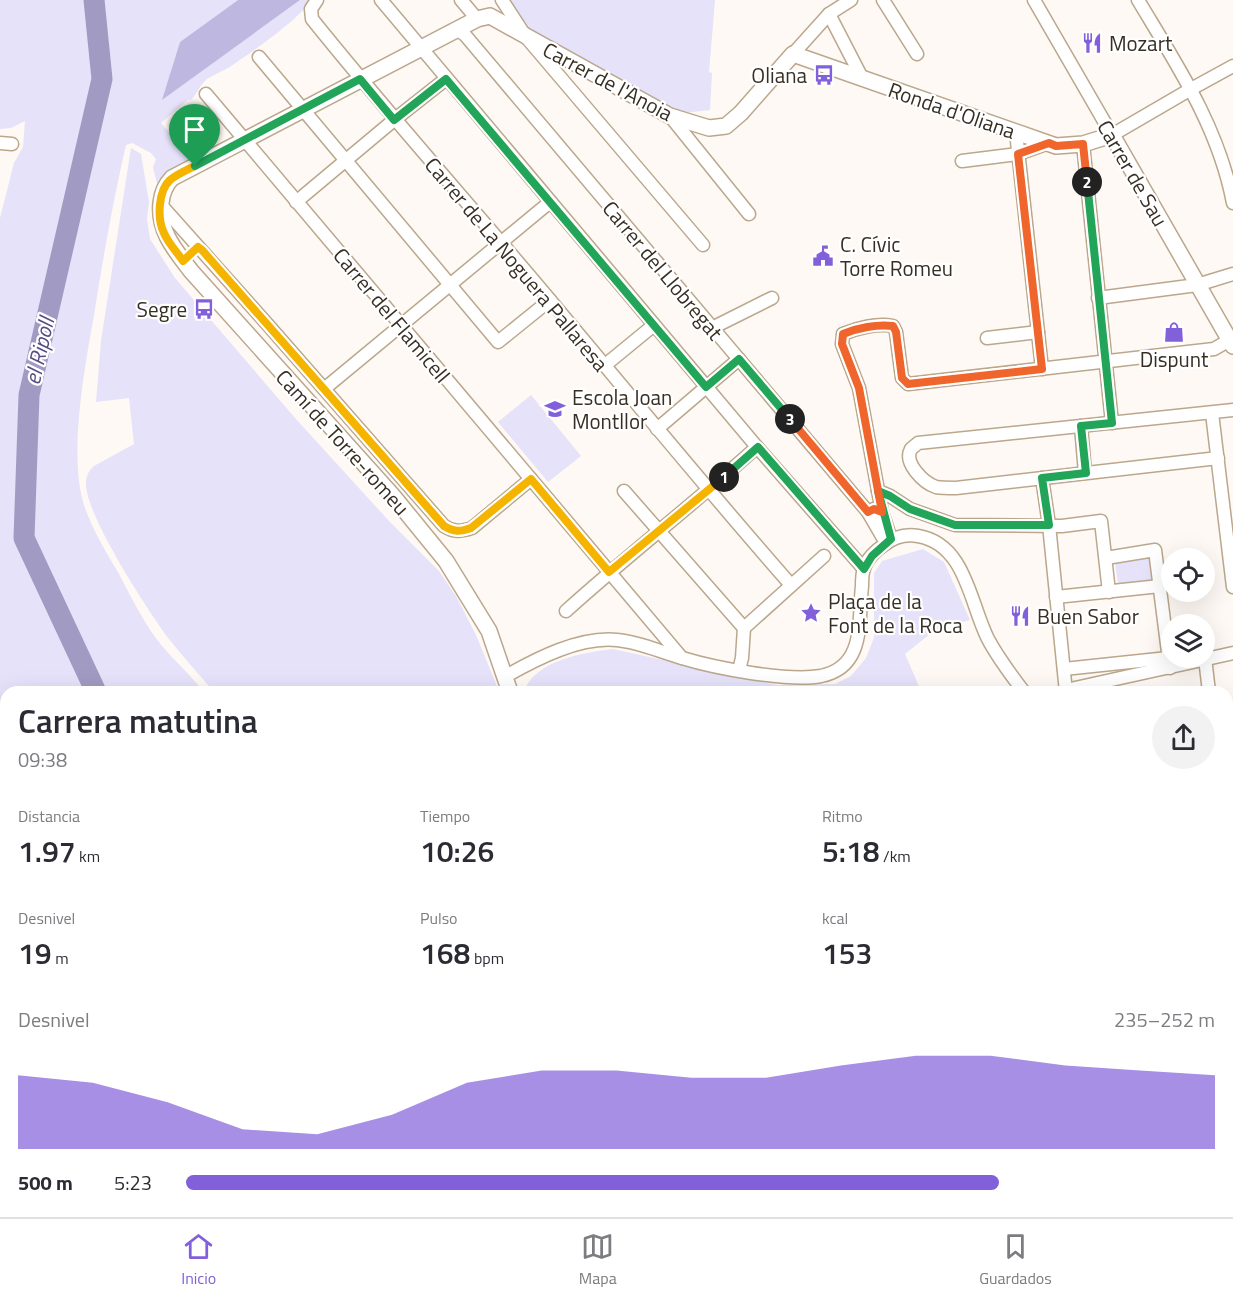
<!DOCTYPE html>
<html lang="es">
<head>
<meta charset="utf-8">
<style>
  :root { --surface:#fff; --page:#f2f2f3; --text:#2b2b33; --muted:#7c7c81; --line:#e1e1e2; --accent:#8160da }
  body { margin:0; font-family:"Titillium Web",sans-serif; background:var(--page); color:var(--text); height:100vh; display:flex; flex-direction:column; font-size:22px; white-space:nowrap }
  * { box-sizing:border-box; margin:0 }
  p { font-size:20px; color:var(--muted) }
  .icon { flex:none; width:33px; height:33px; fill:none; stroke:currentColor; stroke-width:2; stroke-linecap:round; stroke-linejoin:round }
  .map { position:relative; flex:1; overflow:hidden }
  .details { position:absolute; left:0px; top:686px; width:1233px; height:532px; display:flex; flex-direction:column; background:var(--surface); border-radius:18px 18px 0 0; box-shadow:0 6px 24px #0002 }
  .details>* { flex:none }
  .tools { position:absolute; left:1161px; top:548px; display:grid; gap:12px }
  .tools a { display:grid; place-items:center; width:54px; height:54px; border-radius:50%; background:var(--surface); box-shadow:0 6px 24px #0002; font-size:30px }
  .pin { position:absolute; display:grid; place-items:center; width:51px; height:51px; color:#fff; margin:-62px -26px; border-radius:50% 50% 50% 0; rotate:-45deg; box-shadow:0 0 6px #0007 }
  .pin .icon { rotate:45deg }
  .km { position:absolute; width:30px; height:30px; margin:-15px; border-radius:50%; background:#222; color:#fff; font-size:16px; line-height:30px; text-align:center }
  .round { display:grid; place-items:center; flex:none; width:63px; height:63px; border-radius:32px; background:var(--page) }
  .headline { display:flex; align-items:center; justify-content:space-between; height:102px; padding:0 18px }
  h1 { font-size:33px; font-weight:600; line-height:45px }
  .metrics { display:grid; grid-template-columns:repeat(3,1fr); gap:9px; height:102px; padding:6px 18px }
  .metrics div { display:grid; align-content:center }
  .metrics b { font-size:30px; font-weight:600 }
  .metrics small { font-size:16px; font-weight:400 }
  .metrics p { font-size:16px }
  .chart { height:168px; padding:12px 18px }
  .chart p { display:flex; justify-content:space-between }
  .chart svg { width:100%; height:108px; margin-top:6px; fill:var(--accent); opacity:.7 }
  ul { padding:0 18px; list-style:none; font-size:20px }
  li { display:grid; grid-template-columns:96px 72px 1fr; align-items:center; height:45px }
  li i { height:15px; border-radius:8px; background:var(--accent) }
  .dock { display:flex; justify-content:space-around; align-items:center; height:84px; border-top:2px solid var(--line); background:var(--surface); font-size:16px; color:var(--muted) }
  .dock a { display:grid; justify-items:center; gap:3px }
  .dock .active { color:var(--accent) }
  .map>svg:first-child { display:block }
  .green { fill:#e5e2f9 }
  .forest { fill:#beb8e1 }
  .water { fill:#a19bc3 }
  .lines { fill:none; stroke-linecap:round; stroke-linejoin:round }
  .river { stroke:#a19bc3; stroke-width:21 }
  .minor-casing { stroke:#bba78c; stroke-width:15 }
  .tertiary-casing { stroke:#bba78c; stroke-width:18 }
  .minor { stroke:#fff; stroke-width:12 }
  .tertiary { stroke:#fff; stroke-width:15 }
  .split-1-casing { stroke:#fff; stroke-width:12 }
  .split-2-casing { stroke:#fff; stroke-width:12 }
  .split-3-casing { stroke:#fff; stroke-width:12 }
  .split-4-casing { stroke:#fff; stroke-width:12 }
  .split-1 { stroke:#f5b400; stroke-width:8 }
  .split-2 { stroke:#22a559; stroke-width:8 }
  .split-3 { stroke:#f0652b; stroke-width:8 }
  .split-4 { stroke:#22a559; stroke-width:8 }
  .labels { text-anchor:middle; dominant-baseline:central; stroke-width:4.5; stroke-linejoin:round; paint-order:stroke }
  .poi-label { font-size:21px; fill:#372f24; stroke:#fff; text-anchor:start }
  .street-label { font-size:21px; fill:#372f24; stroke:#fff }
  .water-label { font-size:22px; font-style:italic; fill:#574b82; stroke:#fff }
</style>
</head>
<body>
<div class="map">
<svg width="1233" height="1217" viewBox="0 0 1233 1217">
  <rect width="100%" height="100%" fill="#fef9f4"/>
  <g class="green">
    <path d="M0,0h238l-58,42 -17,57 137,-99h11c-12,20 -62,54 -83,68 -7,4 -15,7 -21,11 -8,7 -9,14 -17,22l-1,-2 -28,24 30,35 -22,12 -12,14 -4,-17 3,-8 -5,-6 -19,-10 -6,2c-13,56 -23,113 -32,170 -9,51 -26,140 -10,190 8,24 22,47 35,69 11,21 22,43 36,63 14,19 33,35 48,54l-197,1v47l-6,-1v-520l14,-55 9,-16 2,-26 -14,7 -11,1z"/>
    <path d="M508,0h207l-6,72 3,1 -2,37 -27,3 -23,-8 -134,-77z"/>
    <path d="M131,148l10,6 8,48 -2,17 3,20 25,39 120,140 94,103 50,50 17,25 20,39 23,56h-286c-14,-17 -30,-34 -44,-52 -20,-27 -86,-127 -83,-158 1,-6 3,-11 8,-15l40,-22 -5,-46 -33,4 5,-61z"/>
    <path d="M531,395l50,61 -33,26 -50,-60z"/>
    <path d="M923,549l21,13 26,58 -34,9 -31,25 16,37 -397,1c9,-31 61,-40 89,-43l164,36 58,-1 16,-8 15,-18 8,-20v-65l8,-12z"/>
    <path d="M1149,558l2,2 2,18 -2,2 -33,4 -3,-21z"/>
    <path d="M1227,995h6v186l-6,1z"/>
    <path d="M165,1212h400v5h-395z"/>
    <path d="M692,1212h96l2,5h-96z"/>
  </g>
  <g class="forest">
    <path d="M238,0h62l-138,100 18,-58z"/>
    <path d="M979,1212h118l2,5h-121z"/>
  </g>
  <path class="water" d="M76,652l27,39h-14z"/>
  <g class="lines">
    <path class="river" d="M94,0l8,79 -73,316 -5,143 72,154"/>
    <g class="minor-casing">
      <g id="minor">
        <path d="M317,0l-6,9 1,10c77,96 159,187 238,281 80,95 159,192 241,285"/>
        <path d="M381,0l376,447 107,122"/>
        <path d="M461,0l16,19"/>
        <path d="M502,0l24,37 177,208"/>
        <path d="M883,0l34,54"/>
        <path d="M1034,0l78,135 79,-46 42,-23"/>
        <path d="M1138,0c39,65 81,128 95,203"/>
        <path d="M829,14l33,64"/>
        <path d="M458,30l7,5 403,477 6,-3 8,3 9,27"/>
        <path d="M793,54l36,-40 22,-14"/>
        <path d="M259,57l239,285 52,-42"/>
        <path d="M206,94l476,564"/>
        <path d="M670,116l79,98"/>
        <path d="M1016,132l26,237"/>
        <path d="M0,143l12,1"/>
        <path d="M1083,144l29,279"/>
        <path d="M962,161l56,-7 31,-11"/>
        <path d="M296,202l98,-82 52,-41"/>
        <path d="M161,205l107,120 176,201c10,6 16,6 28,2l59,-49"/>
        <path d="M1098,298l99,-13 36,-11"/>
        <path d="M712,328l60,-30"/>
        <path d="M987,338l51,-6"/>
        <path d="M604,366l50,-41"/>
        <path d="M324,389l226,-187"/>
        <path d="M1212,413l21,174"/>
        <path d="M1081,426l4,47"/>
        <path d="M657,429l82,-70"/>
        <path d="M1218,458l-262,30c-6,0 -14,0 -20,-1 -12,-4 -33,-24 -25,-38 2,-2 5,-4 7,-6l315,-33"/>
        <path d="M1042,478l7,47 17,167"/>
        <path d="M624,491l120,137"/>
        <path d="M878,491l12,5 20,13 45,16 107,1 39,-5 8,71"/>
        <path d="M868,512l18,31"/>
        <path d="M882,512l-23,-124 -17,-44 1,-10c14,-6 34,-11 50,-8l3,6 6,46 6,6 306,-35 19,-11"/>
        <path d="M1106,558l49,-8 15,118"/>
        <path d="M1056,597l104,-11"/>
        <path d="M566,611c62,-56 129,-108 191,-164"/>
        <path d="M744,628l80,-72"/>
        <path d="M1205,658l4,34"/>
        <path d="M1064,669l104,-11"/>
        <path d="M739,670l3,-12 2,-30"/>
        <path d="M506,676c30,-17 74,-40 111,-36 23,2 43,12 65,18 33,10 105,24 139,18 45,-9 37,-55 41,-90 0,-5 0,-12 2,-18 3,-9 12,-18 20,-23 10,-8 22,-11 34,-9 48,8 52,68 70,103 10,19 23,36 36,53"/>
        <path d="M1066,690l167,-37"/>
        <path d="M1227,789l6,-1"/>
        <path d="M0,1165l6,-1"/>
        <path d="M97,1212l2,5"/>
        <path d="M152,1212l5,5"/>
        <path d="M803,1212l2,5"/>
      </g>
    </g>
    <g class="tertiary-casing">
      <g id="tertiary">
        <path d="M510,692l-21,-61 -43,-70 -53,-65 -202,-225c-16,-21 -33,-40 -30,-68 1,-10 4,-18 11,-25l305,-159 13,-3 180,100 39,12 17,-2 15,-13 52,-59 263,92 27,-2 29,-9 121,211"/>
        <path d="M0,972l6,5"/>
        <path d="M217,1212l4,5"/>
        <path d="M575,1212l1,5"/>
      </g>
    </g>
    <use href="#minor" class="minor"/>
    <use href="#tertiary" class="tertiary"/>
  </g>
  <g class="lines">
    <g class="split-1-casing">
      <path id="split-1" d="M195,166c-8,4 -18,8 -25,14 -12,11 -13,39 -6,53 4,10 13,19 19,28l15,-14 4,3 242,276c10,6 16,6 27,2l60,-49 78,93 115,-95"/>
    </g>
    <g class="split-2-casing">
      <path id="split-2" d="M724,477l34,-30 106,122 8,-13 19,-17 -13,-48 12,5 20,13 45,16h94l-7,-47 44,-5 -5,-47 31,-3 -25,-241"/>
    </g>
    <g class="split-3-casing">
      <path id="split-3" d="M790,419l78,93 6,-3 8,3 -23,-124 -17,-44 1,-10c14,-6 34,-10 50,-8l3,6 6,46 6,6 134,-15 -24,-215 31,-11 7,3 27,-2 4,38"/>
    </g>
    <g class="split-4-casing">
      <path id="split-4" d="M195,166l165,-87 34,41 52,-41 260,308 33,-28 51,60"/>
    </g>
    <use href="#split-1" class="split-1"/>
    <use href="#split-2" class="split-2"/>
    <use href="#split-3" class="split-3"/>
    <use href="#split-4" class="split-4"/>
  </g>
  <defs>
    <g id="restaurant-bare" transform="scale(1.62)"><path d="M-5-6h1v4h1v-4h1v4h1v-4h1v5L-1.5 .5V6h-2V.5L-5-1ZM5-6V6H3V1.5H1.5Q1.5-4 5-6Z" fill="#8160da" stroke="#fff" stroke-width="2.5" paint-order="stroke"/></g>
    <g id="bus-bare" transform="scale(1.62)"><path d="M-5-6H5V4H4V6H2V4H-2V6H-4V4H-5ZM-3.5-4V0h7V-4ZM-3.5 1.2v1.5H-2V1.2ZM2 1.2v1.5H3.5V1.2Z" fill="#8160da" stroke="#fff" stroke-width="2.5" paint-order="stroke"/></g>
    <g id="civic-bare" transform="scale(1.62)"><path d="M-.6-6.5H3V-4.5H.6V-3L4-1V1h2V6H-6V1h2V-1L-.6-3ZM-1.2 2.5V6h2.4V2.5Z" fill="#8160da" stroke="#fff" stroke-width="2.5" paint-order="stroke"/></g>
    <g id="shop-bare" transform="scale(1.62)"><path d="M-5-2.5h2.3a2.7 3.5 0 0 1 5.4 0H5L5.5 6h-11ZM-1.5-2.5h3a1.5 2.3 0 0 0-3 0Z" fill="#8160da" stroke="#fff" stroke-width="2.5" paint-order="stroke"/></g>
    <g id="school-bare" transform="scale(1.62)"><path d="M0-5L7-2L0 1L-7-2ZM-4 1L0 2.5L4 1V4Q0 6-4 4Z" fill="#8160da" stroke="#fff" stroke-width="2.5" paint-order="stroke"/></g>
    <g id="sight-bare" transform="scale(1.62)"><path d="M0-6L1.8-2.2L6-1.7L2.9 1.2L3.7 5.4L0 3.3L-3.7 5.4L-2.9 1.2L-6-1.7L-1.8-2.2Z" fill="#8160da" stroke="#fff" stroke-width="2.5" paint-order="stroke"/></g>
  </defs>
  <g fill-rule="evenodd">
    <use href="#restaurant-bare" x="1092" y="43"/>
    <use href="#bus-bare" x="824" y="75"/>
    <use href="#civic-bare" x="823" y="256"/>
    <use href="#bus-bare" x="204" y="309"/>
    <use href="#shop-bare" x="1174" y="332"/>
    <use href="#school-bare" x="555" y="409"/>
    <use href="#sight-bare" x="811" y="613"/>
    <use href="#restaurant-bare" x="1020" y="616"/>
  </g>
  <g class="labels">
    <g class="poi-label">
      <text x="1109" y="43">Mozart</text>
      <text x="807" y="75" text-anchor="end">Oliana</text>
      <text x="840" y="244">C. Cívic<tspan x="840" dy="24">Torre Romeu</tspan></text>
      <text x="187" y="309" text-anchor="end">Segre</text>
      <text x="1174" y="359" text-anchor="middle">Dispunt</text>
      <text x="572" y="397">Escola Joan<tspan x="572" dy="24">Montllor</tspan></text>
      <text x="828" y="601">Plaça de la<tspan x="828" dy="24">Font de la Roca</tspan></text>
      <text x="1037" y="616">Buen Sabor</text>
    </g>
    <g class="street-label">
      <text transform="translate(608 81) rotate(28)">Carrer de l'Anoia</text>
      <text transform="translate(952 110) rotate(19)">Ronda d'Oliana</text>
      <text transform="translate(1133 173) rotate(60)">Carrer de Sau</text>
      <text transform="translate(517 264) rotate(50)">Carrer de La Noguera Pallaresa</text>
      <text transform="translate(663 270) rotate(50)">Carrer del Llobregat</text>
      <text transform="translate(392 315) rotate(50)">Carrer del Flamicell</text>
      <text transform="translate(343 442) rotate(48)">Camí de Torre-romeu</text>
    </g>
    <g class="water-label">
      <text transform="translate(39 351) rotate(-77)">el Ripoll</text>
    </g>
  </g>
</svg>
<div class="tools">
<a><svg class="icon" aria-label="locate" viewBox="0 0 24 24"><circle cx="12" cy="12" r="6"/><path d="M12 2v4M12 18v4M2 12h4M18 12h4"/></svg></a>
<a><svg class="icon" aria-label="layers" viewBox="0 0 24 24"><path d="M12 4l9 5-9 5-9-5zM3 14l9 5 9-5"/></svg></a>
</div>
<div class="pin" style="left:195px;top:166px;background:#1e9e55"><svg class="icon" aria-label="arrive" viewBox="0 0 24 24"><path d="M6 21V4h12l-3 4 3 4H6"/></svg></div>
<b class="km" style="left:724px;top:477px">1</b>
<b class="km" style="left:1087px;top:182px">2</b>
<b class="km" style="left:790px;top:419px">3</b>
<section class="details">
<div class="headline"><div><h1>Carrera matutina</h1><p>09:38</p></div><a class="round"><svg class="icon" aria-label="share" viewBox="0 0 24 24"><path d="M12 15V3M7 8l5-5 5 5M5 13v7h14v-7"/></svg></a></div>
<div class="metrics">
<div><p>Distancia</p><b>1.97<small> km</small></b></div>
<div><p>Tiempo</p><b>10:26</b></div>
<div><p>Ritmo</p><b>5:18<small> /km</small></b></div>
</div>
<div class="metrics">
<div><p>Desnivel</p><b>19<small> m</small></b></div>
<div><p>Pulso</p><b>168<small> bpm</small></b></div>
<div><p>kcal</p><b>153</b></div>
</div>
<div class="chart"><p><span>Desnivel</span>235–252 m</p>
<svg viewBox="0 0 160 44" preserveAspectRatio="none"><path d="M0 44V14L10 17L20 25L30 36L40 38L50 30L60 17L70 12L80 12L90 15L100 15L110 10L120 6L130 6L140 10L150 12L160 14V44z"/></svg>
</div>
<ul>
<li><b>500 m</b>5:23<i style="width:79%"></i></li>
</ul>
</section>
</div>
<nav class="dock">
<a class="active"><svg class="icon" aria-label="home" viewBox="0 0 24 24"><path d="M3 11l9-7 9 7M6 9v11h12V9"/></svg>Inicio</a>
<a><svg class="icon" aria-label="map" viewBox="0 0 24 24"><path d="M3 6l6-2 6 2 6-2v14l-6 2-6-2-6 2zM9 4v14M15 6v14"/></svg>Mapa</a>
<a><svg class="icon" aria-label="saved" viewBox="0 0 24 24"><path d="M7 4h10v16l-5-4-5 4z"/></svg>Guardados</a>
</nav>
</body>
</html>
